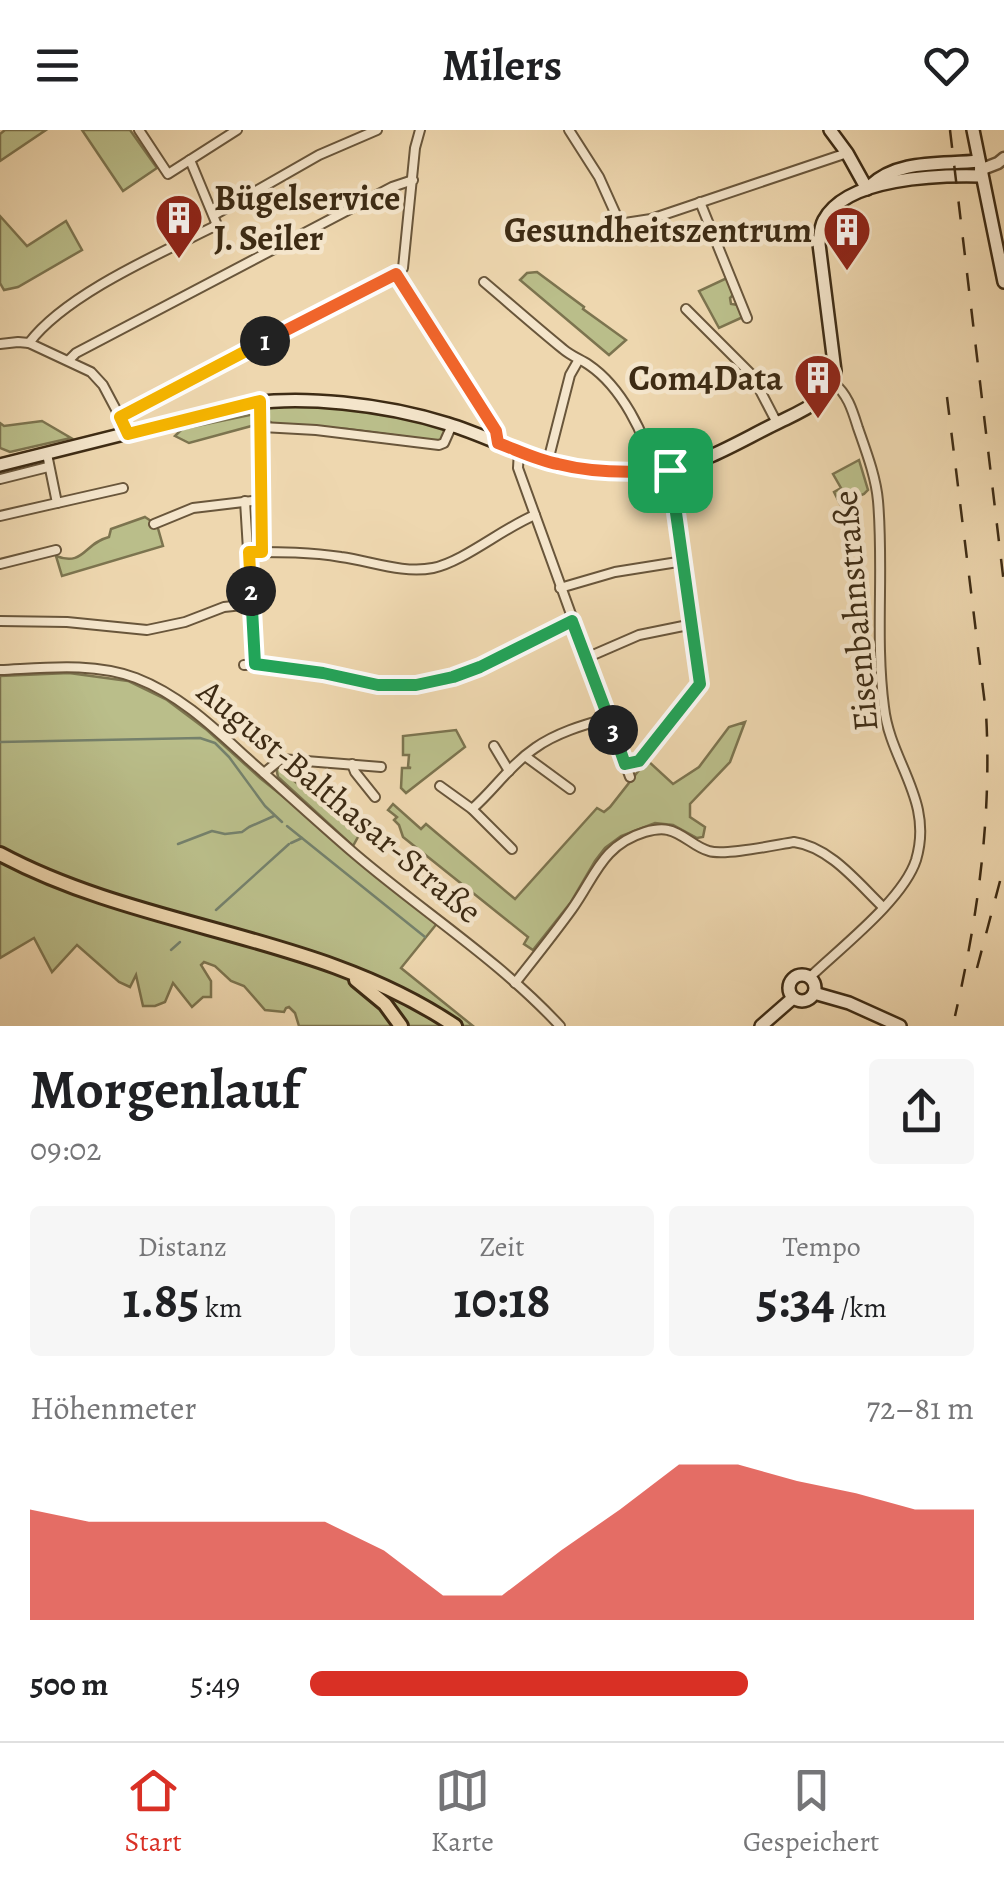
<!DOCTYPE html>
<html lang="de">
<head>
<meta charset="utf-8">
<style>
  :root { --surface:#fff; --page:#f6f6f6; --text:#202124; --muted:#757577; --line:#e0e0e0; --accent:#d93025 }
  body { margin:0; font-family:Alegreya,serif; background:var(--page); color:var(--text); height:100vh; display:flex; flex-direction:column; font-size:38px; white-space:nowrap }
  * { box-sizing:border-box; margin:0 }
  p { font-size:32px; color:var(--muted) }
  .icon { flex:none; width:55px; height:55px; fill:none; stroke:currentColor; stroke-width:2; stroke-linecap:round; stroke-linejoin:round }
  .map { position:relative; height:896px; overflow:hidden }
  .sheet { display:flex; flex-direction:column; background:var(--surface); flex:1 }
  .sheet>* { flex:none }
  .pin { position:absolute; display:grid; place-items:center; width:85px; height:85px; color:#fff; margin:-42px; border-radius:20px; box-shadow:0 5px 15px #0006 }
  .km { position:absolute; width:50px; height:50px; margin:-25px; border-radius:50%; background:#222; color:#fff; font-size:28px; line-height:50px; text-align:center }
  .round { display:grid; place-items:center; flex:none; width:105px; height:105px; border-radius:10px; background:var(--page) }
  .headline { display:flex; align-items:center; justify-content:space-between; height:170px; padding:0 30px }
  h1 { font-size:55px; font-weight:700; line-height:75px }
  .stats { display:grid; grid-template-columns:repeat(3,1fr); gap:15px; height:170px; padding:10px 30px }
  .stats div { display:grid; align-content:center; border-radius:10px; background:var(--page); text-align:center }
  .stats b { font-size:50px; font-weight:700 }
  .stats small { font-size:28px; font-weight:400 }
  .stats p { font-size:28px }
  .chart { height:280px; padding:20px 30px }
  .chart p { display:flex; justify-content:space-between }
  .chart svg { width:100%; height:180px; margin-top:10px; fill:var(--accent); opacity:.7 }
  ul { padding:0 30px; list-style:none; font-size:32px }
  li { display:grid; grid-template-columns:160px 120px 1fr; align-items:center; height:75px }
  li i { height:25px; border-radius:12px; background:var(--accent) }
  header { display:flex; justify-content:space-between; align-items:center; height:130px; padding:0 30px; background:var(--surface); font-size:45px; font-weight:700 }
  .menu { display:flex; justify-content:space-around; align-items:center; height:140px; border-top:2px solid var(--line); background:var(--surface); font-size:28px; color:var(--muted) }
  .menu a { display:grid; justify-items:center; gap:5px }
  .menu .selected { color:var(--accent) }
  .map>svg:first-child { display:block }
  .green { fill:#babe8a; stroke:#7c744f; stroke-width:2.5 }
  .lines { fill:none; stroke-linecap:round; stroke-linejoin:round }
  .stream { stroke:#75816c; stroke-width:2.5 }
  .minor-casing { stroke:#69563b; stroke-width:12 }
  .tertiary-casing { stroke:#69563b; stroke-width:15 }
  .secondary-casing { stroke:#3d2b14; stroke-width:16 }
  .trunk-casing { stroke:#3d2b14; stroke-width:18 }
  .minor { stroke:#f4e5cb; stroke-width:8 }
  .tertiary { stroke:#f4e5cb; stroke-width:10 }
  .secondary { stroke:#f4e5cb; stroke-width:11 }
  .trunk { stroke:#eed7af; stroke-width:12 }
  .rail { stroke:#3d2b14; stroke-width:2.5; stroke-dasharray:18 18; stroke-linecap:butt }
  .split-1-casing { stroke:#fff; stroke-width:20 }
  .split-2-casing { stroke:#fff; stroke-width:20 }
  .split-3-casing { stroke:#fff; stroke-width:20 }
  .split-4-casing { stroke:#fff; stroke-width:20 }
  .split-1 { stroke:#f0652b; stroke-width:12 }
  .split-2 { stroke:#f5b400; stroke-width:12 }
  .split-3 { stroke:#22a559; stroke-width:12 }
  .split-4 { stroke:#22a559; stroke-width:12 }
  .labels { text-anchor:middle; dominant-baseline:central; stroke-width:9; stroke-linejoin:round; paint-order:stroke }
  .poi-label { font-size:35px; font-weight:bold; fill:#3d2b14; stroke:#f4e5cb; text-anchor:end }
  .street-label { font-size:35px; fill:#3d2b14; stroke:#f4e5cb }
</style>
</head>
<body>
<header><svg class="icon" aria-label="menu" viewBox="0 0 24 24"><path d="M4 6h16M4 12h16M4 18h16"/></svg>Milers<svg class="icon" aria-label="heart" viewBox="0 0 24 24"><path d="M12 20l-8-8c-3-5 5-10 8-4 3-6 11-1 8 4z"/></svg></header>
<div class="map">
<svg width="1004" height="896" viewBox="0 0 1004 896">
  <rect width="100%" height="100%" fill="#eed7af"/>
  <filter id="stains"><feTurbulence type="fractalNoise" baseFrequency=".002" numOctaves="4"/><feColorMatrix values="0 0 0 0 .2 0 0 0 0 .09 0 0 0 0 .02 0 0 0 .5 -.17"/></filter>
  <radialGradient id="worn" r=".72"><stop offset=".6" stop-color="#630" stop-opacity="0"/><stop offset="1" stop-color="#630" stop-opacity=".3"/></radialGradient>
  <g class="green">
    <path d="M5,0h41l-46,31v-27z"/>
    <path d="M82,0h48l27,38 -34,23z"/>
    <path d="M0,86l27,30 39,-25 16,29 -64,37 -14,3 -4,-7z"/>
    <path d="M537,142l47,35 -1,2 43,31 -17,15 -89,-75 7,-7z"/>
    <path d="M727,148l6,17 -3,3 1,6 7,1 5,12 -24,11 -20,-37z"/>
    <path d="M268,275c60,1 121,3 177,24l2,4 -6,7 -3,1 -91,-12 -74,-5 -4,-3z"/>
    <path d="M260,283l1,8 -6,4 -66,18 -14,-7 7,-7z"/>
    <path d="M42,291l29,17 -61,14 -10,-4v-25l4,3z"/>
    <path d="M859,330l9,30 -4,4 -24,10 -6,-12 7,-4 -8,-14z"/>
    <path d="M145,387l12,8 6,21 -101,30 -6,-20c28,11 28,-13 53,-19l2,-8z"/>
    <path d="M69,543l59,8 39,19 40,30 53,48 179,143 -38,47 72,58h-174l-4,-13 -6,-6 -3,1 -2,4 -19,-2 -21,-24 -13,-5 -16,-15 -11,-4 -3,3 10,16v16h-8l-11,10 -19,-24 -8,19 -10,4h-12l-7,-31 -6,12 -11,-5 -42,-37 -25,27 -18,-34 -34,20v-282z"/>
    <path d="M745,592l-15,40 -40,42v13l15,10 -2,10 -6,1 -24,-13 -18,-2 -34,13 -16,12 -10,13 -24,41 -38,48 -9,-6 4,-7 -125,-100 -4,-12 -5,-5 3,-3 -9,-7 5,-6 28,25 5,-5 89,75 82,-91 7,4 6,-5 37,-47 26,24 26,-17 30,-40z"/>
    <path d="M456,600l9,17 -59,46 -5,-5 1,-20h9l-3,-1 1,-12h-6v-19z"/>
    <path d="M285,633l2,4 11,2 -5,11 66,55 -6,11 -75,-69 -2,-10z"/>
  </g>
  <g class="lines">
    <g class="stream">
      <path d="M0,612l200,-4 15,5 14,14 36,49 17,16"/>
      <path d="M287,696l138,111"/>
      <path d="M291,713l11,-5"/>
      <path d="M178,714l34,-13 13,3 17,-2 7,-5 25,-11"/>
      <path d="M216,780l73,-66"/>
      <path d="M171,820l9,-8"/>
    </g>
    <g class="minor-casing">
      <g id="minor">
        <path d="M139,0l29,44 69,-44"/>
        <path d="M569,0l30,47 18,40 8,6 26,-4 196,-66"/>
        <path d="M700,72l47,116"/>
        <path d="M214,85l105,-60 58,-25"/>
        <path d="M396,144l100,157 2,12"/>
        <path d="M484,152c26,22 52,45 79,67 8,7 17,10 26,16 31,21 58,70 63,106"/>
        <path d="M686,179l66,66 25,48"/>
        <path d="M29,213c37,-49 132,-90 188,-118l-27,-65"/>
        <path d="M0,214l18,-2 11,1 62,29 12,13 26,49"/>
        <path d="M69,230l7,-7 316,-166 21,-7"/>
        <path d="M261,271l1,151"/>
        <path d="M120,287l276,-143 7,-6 12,-120 5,-18"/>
        <path d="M262,297l54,3 123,15 5,-2 8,-18"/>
        <path d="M519,320l-1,18 112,309"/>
        <path d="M47,324l10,49 66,-15"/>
        <path d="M548,331l22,-86 8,-14"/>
        <path d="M0,349l48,-12"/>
        <path d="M245,371l10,163"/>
        <path d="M0,386l57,-13"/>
        <path d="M154,394l39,-16 68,-8"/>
        <path d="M249,422c31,0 62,0 92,5 30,4 62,17 92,11 30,-6 70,-40 102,-53"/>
        <path d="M0,434l56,-14"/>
        <path d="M560,458l55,-16 69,-11"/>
        <path d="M0,491l67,1 80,8 38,-8 39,-15 28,-3"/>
        <path d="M586,528l53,-23 54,-11"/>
        <path d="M244,535c36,-3 74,7 108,14 15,3 31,8 46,8 62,0 121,-39 174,-66"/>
        <path d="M0,540c45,-2 93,-8 136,8 44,17 77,49 111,80 36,32 72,65 108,96 68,58 145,107 205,172"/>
        <path d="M494,616l15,25"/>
        <path d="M525,626l45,33"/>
        <path d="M352,634l3,8 20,25"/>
        <path d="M625,634l14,-3 61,-77 -31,-214"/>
        <path d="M264,643l17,-14 100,8"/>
        <path d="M440,656l32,23 40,40"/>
        <path d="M472,679c22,-19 38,-44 63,-61 21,-15 48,-23 73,-30"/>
        <path d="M809,848c31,-30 94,-78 107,-118 18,-60 -26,-98 -32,-153 -9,-68 0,-138 -6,-206 -2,-24 -12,-50 -20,-73 -6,-19 -10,-33 -25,-46"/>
        <path d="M515,853c19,-24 39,-49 57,-74 23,-32 30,-64 73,-77 7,-2 15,-4 23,-2 15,3 26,17 41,21 16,5 66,-6 85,-9 36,5 64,41 89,65"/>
      </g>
    </g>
    <g class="tertiary-casing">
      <path id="tertiary" d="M980,40l18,-7 6,-5"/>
    </g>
    <g class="secondary-casing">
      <g id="secondary">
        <path d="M830,0l17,23 20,36"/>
        <path d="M973,0l31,152"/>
        <path d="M870,56c28,-27 71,-21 108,-25"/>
        <path d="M0,335l236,-59c62,-13 152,-1 212,18 36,11 71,30 108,40 25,7 50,6 76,7 13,0 25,1 38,-2 37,-7 72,-29 105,-45 26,-13 55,-22 60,-53l-16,-127c1,-8 1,-17 5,-24 23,-43 114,-45 157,-44"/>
        <circle cx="802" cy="858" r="13"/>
        <path d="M814,863l35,10 51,23"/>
        <path d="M761,896l32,-28"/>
      </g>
    </g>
    <g class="trunk-casing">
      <g id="trunk">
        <path d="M0,724c144,77 318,79 455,172"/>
        <path d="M356,850l29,24 16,22"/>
      </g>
    </g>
    <use href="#minor" class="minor"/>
    <use href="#tertiary" class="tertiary"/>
    <use href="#secondary" class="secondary"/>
    <use href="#trunk" class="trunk"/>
    <g class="rail">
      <path d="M950,0l54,454"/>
      <path d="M947,267l39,316c6,102 -8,203 -31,303"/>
      <path d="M977,838l27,-102"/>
    </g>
  </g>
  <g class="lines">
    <g class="split-1-casing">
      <path id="split-1" d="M265,211l131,-67 100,157 2,12c19,7 39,17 60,21 35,9 75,9 112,6"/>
    </g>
    <g class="split-2-casing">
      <path id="split-2" d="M251,461l-2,-39h13l-2,-151 -132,33 -8,-17 145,-76"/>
    </g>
    <g class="split-3-casing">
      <path id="split-3" d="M251,461l4,73 68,9 55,12h38l37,-8 27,-10 92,-46 41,109"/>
    </g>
    <g class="split-4-casing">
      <path id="split-4" d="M613,600l12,34 14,-3 61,-77 -30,-214"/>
    </g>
    <use href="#split-1" class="split-1"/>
    <use href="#split-2" class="split-2"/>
    <use href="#split-3" class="split-3"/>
    <use href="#split-4" class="split-4"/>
  </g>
  <defs>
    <g id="building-pin" transform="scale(2.5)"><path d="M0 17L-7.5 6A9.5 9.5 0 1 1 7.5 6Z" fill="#8f2418" stroke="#f4e5cb"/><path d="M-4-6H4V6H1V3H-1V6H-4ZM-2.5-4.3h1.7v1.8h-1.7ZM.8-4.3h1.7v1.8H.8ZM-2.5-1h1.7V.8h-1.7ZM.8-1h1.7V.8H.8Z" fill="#fff"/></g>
  </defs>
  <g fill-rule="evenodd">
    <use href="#building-pin" x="179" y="88"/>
    <use href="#building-pin" x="847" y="100"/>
    <use href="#building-pin" x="818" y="248"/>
  </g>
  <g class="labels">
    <g class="poi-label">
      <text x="214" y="68" text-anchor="start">Bügelservice<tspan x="214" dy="40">J. Seiler</tspan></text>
      <text x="812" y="100">Gesundheitszentrum</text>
      <text x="783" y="248">Com4Data</text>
    </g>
    <g class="street-label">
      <text transform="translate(855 481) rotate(-95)">Eisenbahnstraße</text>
      <text transform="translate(340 671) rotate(40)">August-Balthasar-Straße</text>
    </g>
  </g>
  <rect width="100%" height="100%" filter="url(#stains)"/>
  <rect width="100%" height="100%" fill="url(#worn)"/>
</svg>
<div class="pin" style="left:670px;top:340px;background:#1e9e55"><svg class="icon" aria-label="arrive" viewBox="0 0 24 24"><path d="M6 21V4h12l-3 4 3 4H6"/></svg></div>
<b class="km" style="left:265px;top:211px">1</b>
<b class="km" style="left:251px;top:461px">2</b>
<b class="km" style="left:613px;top:600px">3</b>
</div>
<section class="sheet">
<div class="headline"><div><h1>Morgenlauf</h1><p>09:02</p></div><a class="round"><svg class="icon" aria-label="share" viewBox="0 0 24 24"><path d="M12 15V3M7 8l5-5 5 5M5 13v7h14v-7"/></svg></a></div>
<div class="stats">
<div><p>Distanz</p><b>1.85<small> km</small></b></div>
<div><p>Zeit</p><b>10:18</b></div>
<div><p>Tempo</p><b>5:34<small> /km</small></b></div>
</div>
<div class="chart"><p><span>Höhenmeter</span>72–81 m</p>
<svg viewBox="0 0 160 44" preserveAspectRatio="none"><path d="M0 44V17L10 20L20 20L30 20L40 20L50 20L60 27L70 38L80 38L90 27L100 17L110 6L120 6L130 10L140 13L150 17L160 17V44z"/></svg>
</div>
<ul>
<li><b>500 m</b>5:49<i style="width:66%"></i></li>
</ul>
</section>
<nav class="menu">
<a class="selected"><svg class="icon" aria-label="home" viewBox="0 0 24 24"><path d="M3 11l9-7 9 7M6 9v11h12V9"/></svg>Start</a>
<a><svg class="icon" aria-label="map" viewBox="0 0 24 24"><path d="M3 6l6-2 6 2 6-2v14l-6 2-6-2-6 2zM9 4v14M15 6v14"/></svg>Karte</a>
<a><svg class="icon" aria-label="saved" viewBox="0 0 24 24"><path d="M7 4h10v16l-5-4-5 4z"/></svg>Gespeichert</a>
</nav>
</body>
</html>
